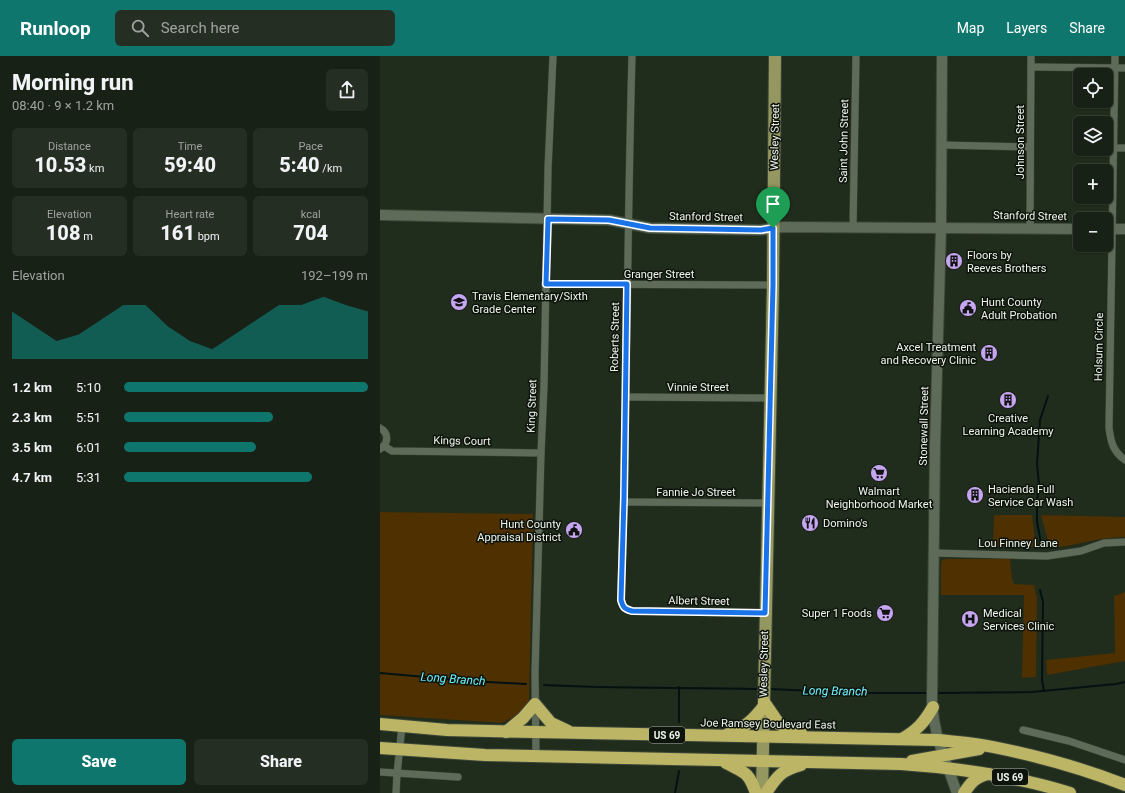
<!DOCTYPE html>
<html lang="en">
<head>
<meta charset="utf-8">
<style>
  :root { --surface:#182115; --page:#252e22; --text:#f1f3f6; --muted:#9fa3a0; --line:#363e34; --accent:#0f766e }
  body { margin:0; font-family:Roboto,sans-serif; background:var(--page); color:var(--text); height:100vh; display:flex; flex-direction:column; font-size:15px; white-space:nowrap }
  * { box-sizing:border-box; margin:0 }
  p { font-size:13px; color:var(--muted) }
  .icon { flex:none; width:22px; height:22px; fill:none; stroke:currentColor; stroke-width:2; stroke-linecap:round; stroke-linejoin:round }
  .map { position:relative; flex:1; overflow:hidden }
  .drawer { display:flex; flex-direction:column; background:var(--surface); width:380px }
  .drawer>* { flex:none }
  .controls { position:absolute; left:693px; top:12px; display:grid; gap:8px }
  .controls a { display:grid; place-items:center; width:40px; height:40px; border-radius:6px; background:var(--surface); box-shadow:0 1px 3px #0004,0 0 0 1px var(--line); font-size:20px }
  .pin { position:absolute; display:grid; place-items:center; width:34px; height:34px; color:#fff; margin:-41px -17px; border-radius:50% 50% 50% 0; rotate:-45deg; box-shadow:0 0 4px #0007 }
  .pin .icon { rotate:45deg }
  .round { display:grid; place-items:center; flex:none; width:42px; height:42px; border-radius:6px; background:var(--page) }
  .head { display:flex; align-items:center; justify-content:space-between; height:68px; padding:0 12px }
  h1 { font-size:22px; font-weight:800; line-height:30px }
  .metrics { display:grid; grid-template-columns:repeat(3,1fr); gap:6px; height:68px; padding:4px 12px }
  .metrics div { display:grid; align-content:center; border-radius:6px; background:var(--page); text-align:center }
  .metrics b { font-size:20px; font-weight:800 }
  .metrics small { font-size:11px; font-weight:400 }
  .metrics p { font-size:11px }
  .chart { height:112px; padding:8px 12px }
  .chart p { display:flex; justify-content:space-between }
  .chart svg { width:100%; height:72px; margin-top:4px; fill:var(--accent); opacity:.7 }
  .button { display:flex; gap:8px; margin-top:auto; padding:8px 12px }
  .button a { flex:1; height:46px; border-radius:6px; background:var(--accent); color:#fff; font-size:16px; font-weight:800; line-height:46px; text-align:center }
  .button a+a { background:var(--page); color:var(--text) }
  ul { padding:0 12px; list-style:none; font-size:13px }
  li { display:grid; grid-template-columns:64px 48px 1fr; align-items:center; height:30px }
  li i { height:10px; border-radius:5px; background:var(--accent) }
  header { display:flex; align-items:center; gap:24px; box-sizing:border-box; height:56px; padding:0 20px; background:var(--accent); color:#fff }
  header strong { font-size:19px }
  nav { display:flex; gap:22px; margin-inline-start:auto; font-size:14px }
  .search { width:280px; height:36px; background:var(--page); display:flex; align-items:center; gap:10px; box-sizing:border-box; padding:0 14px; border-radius:6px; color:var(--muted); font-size:15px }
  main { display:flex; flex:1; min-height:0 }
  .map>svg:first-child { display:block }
  .green { fill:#4e3001 }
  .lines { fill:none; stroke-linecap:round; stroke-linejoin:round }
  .stream { stroke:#031113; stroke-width:2 }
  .street-casing { stroke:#3c4638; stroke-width:8 }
  .secondary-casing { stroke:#3c4638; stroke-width:12 }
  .primary-casing { stroke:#3c4638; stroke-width:14 }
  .highway-casing { stroke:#3c4638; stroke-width:14 }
  .street { stroke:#5d6b58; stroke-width:7 }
  .secondary { stroke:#5d6b58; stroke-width:10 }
  .primary { stroke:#959760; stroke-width:12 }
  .highway { stroke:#bbb565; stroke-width:12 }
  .route-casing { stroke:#fff; stroke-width:8 }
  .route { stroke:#1a73e8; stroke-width:5 }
  .labels { text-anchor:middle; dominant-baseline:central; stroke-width:3; stroke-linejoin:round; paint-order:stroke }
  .shield { fill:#0e130c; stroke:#abb2a8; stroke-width:1 }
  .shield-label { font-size:10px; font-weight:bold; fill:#eef6eb }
  .street-label { font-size:11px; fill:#eef6eb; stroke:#0e130c }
  .poi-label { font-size:11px; fill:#eef6eb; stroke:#0e130c; text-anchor:start }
  .water-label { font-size:12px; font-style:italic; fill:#70f2fe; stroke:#0e130c }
</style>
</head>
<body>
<header>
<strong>Runloop</strong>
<div class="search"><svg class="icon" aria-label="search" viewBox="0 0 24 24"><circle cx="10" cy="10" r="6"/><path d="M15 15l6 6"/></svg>Search here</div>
<nav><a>Map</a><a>Layers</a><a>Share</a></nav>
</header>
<main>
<section class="drawer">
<div class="head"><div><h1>Morning run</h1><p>08:40 · 9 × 1.2 km</p></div><a class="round"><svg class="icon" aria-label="share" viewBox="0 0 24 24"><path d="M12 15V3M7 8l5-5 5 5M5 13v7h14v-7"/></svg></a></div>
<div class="metrics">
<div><p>Distance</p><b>10.53<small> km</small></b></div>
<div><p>Time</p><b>59:40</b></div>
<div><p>Pace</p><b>5:40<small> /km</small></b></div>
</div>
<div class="metrics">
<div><p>Elevation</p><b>108<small> m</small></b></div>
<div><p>Heart rate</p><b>161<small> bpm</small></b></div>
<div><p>kcal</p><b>704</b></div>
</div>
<div class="chart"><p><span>Elevation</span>192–199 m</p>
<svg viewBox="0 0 160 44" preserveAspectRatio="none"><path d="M0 44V15L10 24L20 33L30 29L40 20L50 11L60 11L70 24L80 33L90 38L100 29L110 20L120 11L130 11L140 6L150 11L160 15V44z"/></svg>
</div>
<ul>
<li><b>1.2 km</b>5:10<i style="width:100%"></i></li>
<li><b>2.3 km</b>5:51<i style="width:61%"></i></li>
<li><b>3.5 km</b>6:01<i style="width:54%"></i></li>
<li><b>4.7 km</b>5:31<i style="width:77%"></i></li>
</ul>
<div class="button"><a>Save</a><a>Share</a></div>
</section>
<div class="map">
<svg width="745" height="737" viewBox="0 0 745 737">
  <rect width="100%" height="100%" fill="#202c1c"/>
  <g class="green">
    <path d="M0,456l153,2 -4,187 -10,13 -17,9 -122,-8z"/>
    <path d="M614,459h38l4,32 -43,-1z"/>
    <path d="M661,459l84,2v20c-27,0 -49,9 -75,11z"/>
    <path d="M566,503h64l2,20 2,5 20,1 3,13 -1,79 -14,1 2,-83h-83v-31l1,-4z"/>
    <path d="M745,536v69l-78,14 -1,-15 69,-7 -1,-57z"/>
  </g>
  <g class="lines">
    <g class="stream">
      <path d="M662,492l-5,-26v-20l2,-18 -2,-20 3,-44 8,-24"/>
      <path d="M660,534l3,12 -1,78 2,11"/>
      <path d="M0,617l91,8 55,3"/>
      <path d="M164,629c72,4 144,2 216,4"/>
      <path d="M299,631v35"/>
      <path d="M389,633l93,4h66"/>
      <path d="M555,637l97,-1 84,-8 9,-2"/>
      <path d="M295,737l4,-22"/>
    </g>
    <g class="street-casing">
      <g id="street">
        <path d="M252,0c-5,181 -5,363 -11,544 2,8 4,9 11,11l133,2"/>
        <path d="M735,0l-6,372c2,15 4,23 16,32"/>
        <path d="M651,11l94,1"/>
        <path d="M561,89l89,2"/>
        <path d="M733,92h12"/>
        <path d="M473,171l3,-171"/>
        <path d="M650,172l1,-172"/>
        <path d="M165,228l228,1"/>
        <path d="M246,341l144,1"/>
        <path d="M0,372c9,5 9,15 0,21"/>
        <path d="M4,390l8,5 149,2"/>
        <path d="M244,446l144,1"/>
        <path d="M554,497l113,3 34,-5 23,-8 21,-1"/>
        <path d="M643,674l46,11 56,19"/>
        <path d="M156,700l-1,-82 6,-221 3,-67 4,-217 5,-113"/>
        <path d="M0,716l78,5"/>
        <path d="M16,737l1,-19 5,-48"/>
      </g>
    </g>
    <g class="secondary-casing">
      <g id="secondary">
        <path d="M562,0l-1,171 -6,219 -3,257 2,17 4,20 19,53"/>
        <path d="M0,159l229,5 41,8 111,2 21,-3 298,2"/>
        <path d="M726,173h19"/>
      </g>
    </g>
    <g class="primary-casing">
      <path id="primary" d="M382,737l11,-508 2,-229"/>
    </g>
    <g class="highway-casing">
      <g id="highway">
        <path d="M384,646l15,22 8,5 14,4"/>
        <path d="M0,668l67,6 88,2 403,8c18,2 37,3 55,7 45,9 89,21 132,38"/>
        <path d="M126,676l17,-14 12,-14 16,19 17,8"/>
        <path d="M348,678c17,-6 25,-14 36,-28"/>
        <path d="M522,683c15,-9 22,-16 31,-32"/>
        <path d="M0,692l105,7 416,9c58,4 114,12 169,29"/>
        <path d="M532,705l67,-12"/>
        <path d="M346,707c19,10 22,8 30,30"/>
        <path d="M386,737c11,-17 16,-23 35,-28"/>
        <path d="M584,737c7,-11 12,-16 24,-19"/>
      </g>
    </g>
    <use href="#street" class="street"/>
    <use href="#secondary" class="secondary"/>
    <use href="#primary" class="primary"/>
    <use href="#highway" class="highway"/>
  </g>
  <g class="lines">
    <g class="route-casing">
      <path id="route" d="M168,163l61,1 41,8 111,2 12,-2v57l-8,328 -133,-2c-7,-2 -9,-3 -11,-11l3,-102 3,-214h-81z"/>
    </g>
    <use href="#route" class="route"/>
  </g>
  <defs>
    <g id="building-disc" transform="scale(0.9)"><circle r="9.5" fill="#c5a7f1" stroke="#0e130c"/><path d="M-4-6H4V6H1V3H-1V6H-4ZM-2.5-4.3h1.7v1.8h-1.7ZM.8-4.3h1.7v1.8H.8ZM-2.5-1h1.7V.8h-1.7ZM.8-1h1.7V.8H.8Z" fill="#111"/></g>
    <g id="school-disc" transform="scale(0.9)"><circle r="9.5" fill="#c5a7f1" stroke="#0e130c"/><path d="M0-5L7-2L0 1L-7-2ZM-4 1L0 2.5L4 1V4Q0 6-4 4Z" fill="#111"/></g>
    <g id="civic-disc" transform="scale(0.9)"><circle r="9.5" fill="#c5a7f1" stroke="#0e130c"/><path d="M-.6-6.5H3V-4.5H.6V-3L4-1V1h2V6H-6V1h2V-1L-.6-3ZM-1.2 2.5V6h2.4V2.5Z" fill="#111"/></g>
    <g id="supermarket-disc" transform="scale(0.9)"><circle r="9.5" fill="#c5a7f1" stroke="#0e130c"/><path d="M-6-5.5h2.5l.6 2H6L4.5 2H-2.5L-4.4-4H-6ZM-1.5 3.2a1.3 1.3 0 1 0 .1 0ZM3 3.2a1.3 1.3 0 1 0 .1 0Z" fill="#111"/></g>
    <g id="restaurant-disc" transform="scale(0.9)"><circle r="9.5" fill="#c5a7f1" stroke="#0e130c"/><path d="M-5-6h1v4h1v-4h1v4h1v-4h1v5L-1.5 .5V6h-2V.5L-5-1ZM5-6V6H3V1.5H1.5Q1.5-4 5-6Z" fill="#111"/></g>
    <g id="hospital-disc" transform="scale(0.9)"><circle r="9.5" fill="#c5a7f1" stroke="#0e130c"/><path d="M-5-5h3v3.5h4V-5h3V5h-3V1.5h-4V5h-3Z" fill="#111"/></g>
  </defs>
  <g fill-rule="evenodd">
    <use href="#building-disc" x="574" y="205"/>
    <use href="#school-disc" x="79" y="246"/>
    <use href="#civic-disc" x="588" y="252"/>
    <use href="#building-disc" x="609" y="297"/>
    <use href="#building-disc" x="628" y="344"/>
    <use href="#supermarket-disc" x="499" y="417"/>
    <use href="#building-disc" x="595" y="439"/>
    <use href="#restaurant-disc" x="430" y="467"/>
    <use href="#civic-disc" x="194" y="474"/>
    <use href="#supermarket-disc" x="505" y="557"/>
    <use href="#hospital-disc" x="590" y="563"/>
  </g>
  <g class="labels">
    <g class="shield">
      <rect x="269" y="671" width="36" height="16" rx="3"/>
      <rect x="612" y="713" width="36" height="16" rx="3"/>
    </g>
    <g class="shield-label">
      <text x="287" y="679">US 69</text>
      <text x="630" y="721">US 69</text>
    </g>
    <g class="street-label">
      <text transform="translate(395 81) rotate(-89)">Wesley Street</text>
      <text transform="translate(464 85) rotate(-89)">Saint John Street</text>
      <text transform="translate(640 86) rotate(-90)">Johnson Street</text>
      <text transform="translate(650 160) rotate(1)">Stanford Street</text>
      <text transform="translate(326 161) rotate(1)">Stanford Street</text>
      <text x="279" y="218">Granger Street</text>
      <text transform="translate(235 281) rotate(-89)">Roberts Street</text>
      <text transform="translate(719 291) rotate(-89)">Holsum Circle</text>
      <text x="318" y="331">Vinnie Street</text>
      <text transform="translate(152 350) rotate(-88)">King Street</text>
      <text transform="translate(544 370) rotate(-89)">Stonewall Street</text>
      <text transform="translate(82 385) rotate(1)">Kings Court</text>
      <text x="316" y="436">Fannie Jo Street</text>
      <text x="638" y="487">Lou Finney Lane</text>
      <text transform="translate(319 545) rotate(1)">Albert Street</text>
      <text transform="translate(384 608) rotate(-89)">Wesley Street</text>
      <text transform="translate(388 668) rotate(1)">Joe Ramsey Boulevard East</text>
    </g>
    <g class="poi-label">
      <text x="587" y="199">Floors by<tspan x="587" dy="13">Reeves Brothers</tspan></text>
      <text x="92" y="240">Travis Elementary/Sixth<tspan x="92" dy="13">Grade Center</tspan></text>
      <text x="601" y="246">Hunt County<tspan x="601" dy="13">Adult Probation</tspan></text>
      <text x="596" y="291" text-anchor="end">Axcel Treatment<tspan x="596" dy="13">and Recovery Clinic</tspan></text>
      <text x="628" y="362" text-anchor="middle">Creative<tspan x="628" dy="13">Learning Academy</tspan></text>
      <text x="608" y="433">Hacienda Full<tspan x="608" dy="13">Service Car Wash</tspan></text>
      <text x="499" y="435" text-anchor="middle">Walmart<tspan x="499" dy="13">Neighborhood Market</tspan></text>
      <text x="443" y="467">Domino's</text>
      <text x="181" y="468" text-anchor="end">Hunt County<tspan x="181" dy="13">Appraisal District</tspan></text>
      <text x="492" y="557" text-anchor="end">Super 1 Foods</text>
      <text x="603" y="557">Medical<tspan x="603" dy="13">Services Clinic</tspan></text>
    </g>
    <g class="water-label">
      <text transform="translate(73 623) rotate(4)">Long Branch</text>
      <text transform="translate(455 635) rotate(1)">Long Branch</text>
    </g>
  </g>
</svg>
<div class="controls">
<a><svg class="icon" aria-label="locate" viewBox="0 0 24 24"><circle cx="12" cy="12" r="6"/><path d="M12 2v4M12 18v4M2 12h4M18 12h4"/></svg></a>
<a><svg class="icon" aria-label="layers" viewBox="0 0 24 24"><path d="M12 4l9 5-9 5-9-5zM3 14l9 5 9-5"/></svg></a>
<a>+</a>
<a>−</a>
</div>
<div class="pin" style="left:393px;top:172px;background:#1e9e55"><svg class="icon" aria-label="arrive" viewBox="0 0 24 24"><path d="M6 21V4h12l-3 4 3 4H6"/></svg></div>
</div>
</main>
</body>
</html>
